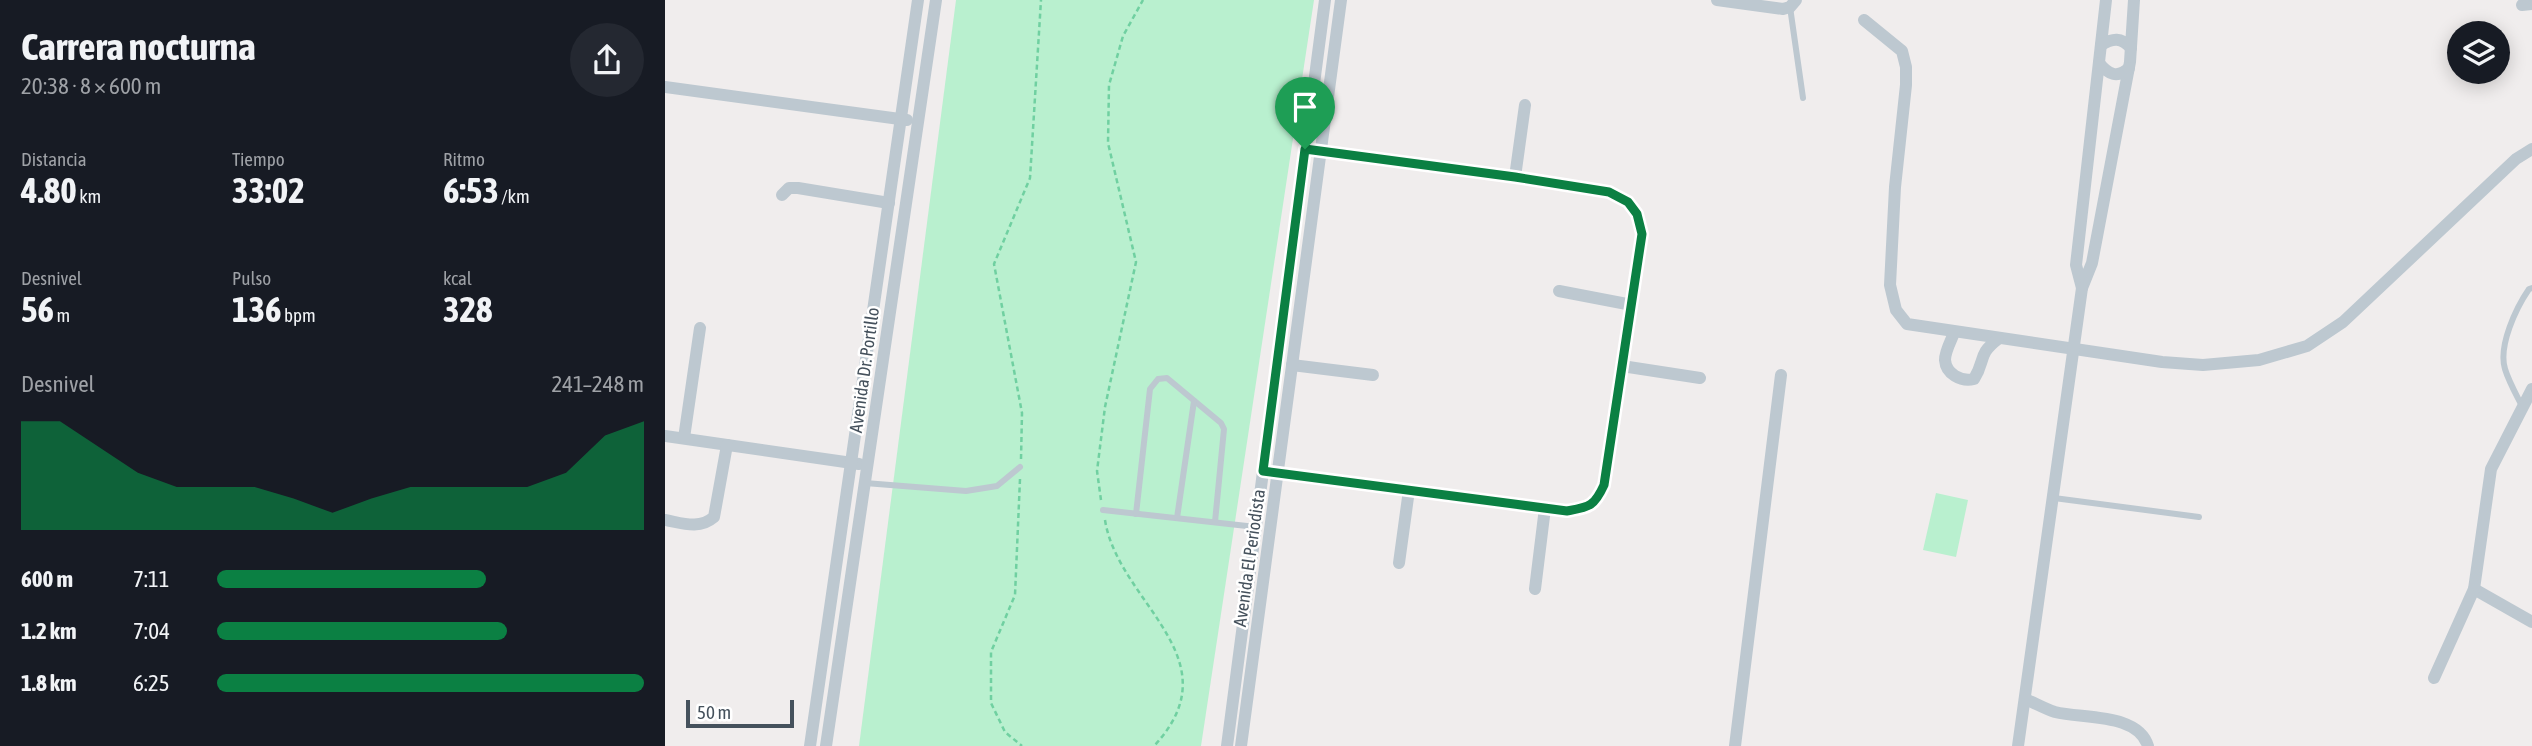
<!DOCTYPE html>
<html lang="es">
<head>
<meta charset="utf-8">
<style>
  :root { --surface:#171b24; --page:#242831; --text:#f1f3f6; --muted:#9ea1a6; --accent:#0b8043 }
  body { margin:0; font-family:"Asap Condensed",sans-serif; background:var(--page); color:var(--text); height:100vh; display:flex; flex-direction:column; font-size:26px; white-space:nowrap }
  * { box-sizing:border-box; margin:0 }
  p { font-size:23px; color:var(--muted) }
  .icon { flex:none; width:38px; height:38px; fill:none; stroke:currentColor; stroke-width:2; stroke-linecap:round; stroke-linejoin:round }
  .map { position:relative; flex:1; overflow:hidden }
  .panel { display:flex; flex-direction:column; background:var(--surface); width:665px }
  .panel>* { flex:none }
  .controls { position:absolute; left:1782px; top:21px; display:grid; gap:14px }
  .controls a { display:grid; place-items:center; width:63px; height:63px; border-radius:50%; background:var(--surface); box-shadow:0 4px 18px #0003; font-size:35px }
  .scale { position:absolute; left:21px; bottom:18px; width:108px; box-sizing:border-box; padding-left:7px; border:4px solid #45515c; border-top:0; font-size:19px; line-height:24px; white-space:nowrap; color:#45515c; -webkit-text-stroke:5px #fff; paint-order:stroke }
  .pin { position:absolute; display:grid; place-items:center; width:60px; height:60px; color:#fff; margin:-72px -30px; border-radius:50% 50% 50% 0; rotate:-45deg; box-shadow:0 0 7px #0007 }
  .pin .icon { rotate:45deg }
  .round { display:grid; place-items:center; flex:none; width:74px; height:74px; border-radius:37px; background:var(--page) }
  .head { display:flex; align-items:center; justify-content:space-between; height:119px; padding:0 21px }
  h1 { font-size:38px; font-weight:700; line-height:52px }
  .stats { display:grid; grid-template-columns:repeat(3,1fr); gap:10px; height:119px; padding:7px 21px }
  .stats div { display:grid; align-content:center }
  .stats b { font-size:35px; font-weight:700 }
  .stats small { font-size:19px; font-weight:400 }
  .stats p { font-size:19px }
  .chart { height:196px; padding:14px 21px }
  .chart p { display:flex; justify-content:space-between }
  .chart svg { width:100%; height:126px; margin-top:7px; fill:var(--accent); opacity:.7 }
  ul { padding:0 21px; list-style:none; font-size:23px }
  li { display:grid; grid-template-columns:112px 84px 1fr; align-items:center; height:52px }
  li i { height:18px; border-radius:9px; background:var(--accent) }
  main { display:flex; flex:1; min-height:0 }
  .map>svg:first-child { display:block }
  .green { fill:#b9f0cf }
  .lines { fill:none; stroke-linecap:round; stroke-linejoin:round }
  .path { stroke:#70d0a1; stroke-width:2.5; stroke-dasharray:5 3.5; stroke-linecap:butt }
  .service { stroke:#bdc8d0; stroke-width:6 }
  .minor { stroke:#bdc8d0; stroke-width:12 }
  .route-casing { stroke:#fff; stroke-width:14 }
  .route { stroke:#0b8043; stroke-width:9 }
  .labels { text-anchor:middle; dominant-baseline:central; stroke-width:5; stroke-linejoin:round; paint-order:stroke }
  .street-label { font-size:18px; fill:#45515c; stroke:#fff }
</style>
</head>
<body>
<main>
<section class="panel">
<div class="head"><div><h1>Carrera nocturna</h1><p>20:38 · 8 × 600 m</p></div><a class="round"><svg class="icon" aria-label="share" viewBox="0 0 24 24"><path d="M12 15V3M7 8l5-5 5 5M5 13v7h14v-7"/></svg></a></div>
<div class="stats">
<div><p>Distancia</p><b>4.80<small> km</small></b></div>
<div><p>Tiempo</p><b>33:02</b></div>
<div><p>Ritmo</p><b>6:53<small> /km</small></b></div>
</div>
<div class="stats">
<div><p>Desnivel</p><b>56<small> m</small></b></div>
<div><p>Pulso</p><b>136<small> bpm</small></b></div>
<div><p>kcal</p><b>328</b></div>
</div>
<div class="chart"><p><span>Desnivel</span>241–248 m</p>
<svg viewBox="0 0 160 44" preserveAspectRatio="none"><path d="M0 44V6L10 6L20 15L30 24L40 29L50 29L60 29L70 33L80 38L90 33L100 29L110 29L120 29L130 29L140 24L150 11L160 6V44z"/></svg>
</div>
<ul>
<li><b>600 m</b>7:11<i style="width:63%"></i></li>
<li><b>1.2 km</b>7:04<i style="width:68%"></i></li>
<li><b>1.8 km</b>6:25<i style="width:100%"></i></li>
</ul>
</section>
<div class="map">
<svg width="1867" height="746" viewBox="0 0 1867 746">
  <rect width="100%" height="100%" fill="#f0eded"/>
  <g class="green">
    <path d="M291,0h358l-113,746h-342z"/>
    <path d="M1271,493l32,7 -12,57 -33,-7z"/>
  </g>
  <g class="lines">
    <g class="path">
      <path d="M356,459l1,-46 -28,-149 36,-86 11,-178"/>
      <path d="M355,479l-5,116 -24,57v51l14,29 17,14"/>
      <path d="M436,500l-4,-29 8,-64 31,-145 -28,-119 1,-58 14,-49 20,-36"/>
      <path d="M440,520c13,83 131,138 49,226"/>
    </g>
    <g class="service">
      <path d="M1125,7l13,91"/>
      <path d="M1857,406c-6,-12 -13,-24 -17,-37 -7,-23 11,-61 24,-80l3,-1"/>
      <path d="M200,483l101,8 31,-5 23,-19"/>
      <path d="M1389,498l145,19"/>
      <path d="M438,510l153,17"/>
      <path d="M471,514l14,-125 8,-10 9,-1 54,45 3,6 -9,93"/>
      <path d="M512,518l17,-117"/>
    </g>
    <g class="minor">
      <path d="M1052,0l66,9 7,-2 6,-7"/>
      <path d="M1441,0l-30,265 6,23 10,-25 38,-201 4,-62"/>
      <path d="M1857,5l10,-1"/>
      <path d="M1199,20l38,31 4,16v18l-11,102 -5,98 6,25 11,14 255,38 41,3 56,-5 48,-14 36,-24 173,-163 16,-10"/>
      <path d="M1436,45c12,-7 20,-8 30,3"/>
      <path d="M1434,63c9,11 18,16 30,5"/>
      <path d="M0,87l242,33"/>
      <path d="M850,177l10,-72"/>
      <path d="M117,195l7,-7h9l91,15"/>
      <path d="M894,291l73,14"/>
      <path d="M1289,333c-3,8 -9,18 -9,27 1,14 16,22 29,19 12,-19 3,-24 24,-40"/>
      <path d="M627,365l81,10"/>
      <path d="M957,366l78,12"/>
      <path d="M0,436l194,28"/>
      <path d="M19,438l16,-110"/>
      <path d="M598,471l304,40c22,-4 27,-4 37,-26l38,-251 -5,-20 -9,-12 -19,-10 -94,-15 -210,-28"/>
      <path d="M0,520c17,3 34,10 49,-3l13,-72"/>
      <path d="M734,563l10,-73"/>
      <path d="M870,589l10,-81"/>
      <path d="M1809,589l58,33"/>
      <path d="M1769,678l40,-89 17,-120 41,-80"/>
      <path d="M1360,699c10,4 20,10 30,13 29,7 83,1 93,34"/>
      <path d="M145,746l108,-746"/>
      <path d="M161,746l110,-746"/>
      <path d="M562,746l98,-746"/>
      <path d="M576,746l100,-746"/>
      <path d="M1070,746l46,-371"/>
      <path d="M1353,746l64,-458"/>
    </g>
  </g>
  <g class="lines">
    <g class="route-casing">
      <path id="route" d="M640,149l210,28 94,15 19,10 9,12 5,20 -38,251c-10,22 -15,22 -37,26l-304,-40z"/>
    </g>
    <use href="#route" class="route"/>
  </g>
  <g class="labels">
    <g class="street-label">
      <text transform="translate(199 370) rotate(-82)">Avenida Dr. Portillo</text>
      <text transform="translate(584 558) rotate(-82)">Avenida El Periodista</text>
    </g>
  </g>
</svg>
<div class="controls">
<a><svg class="icon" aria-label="layers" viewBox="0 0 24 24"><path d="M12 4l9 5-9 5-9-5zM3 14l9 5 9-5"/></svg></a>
</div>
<div class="scale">50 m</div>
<div class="pin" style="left:640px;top:149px;background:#1e9e55"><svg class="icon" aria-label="arrive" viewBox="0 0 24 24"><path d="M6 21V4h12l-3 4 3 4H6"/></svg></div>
</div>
</main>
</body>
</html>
